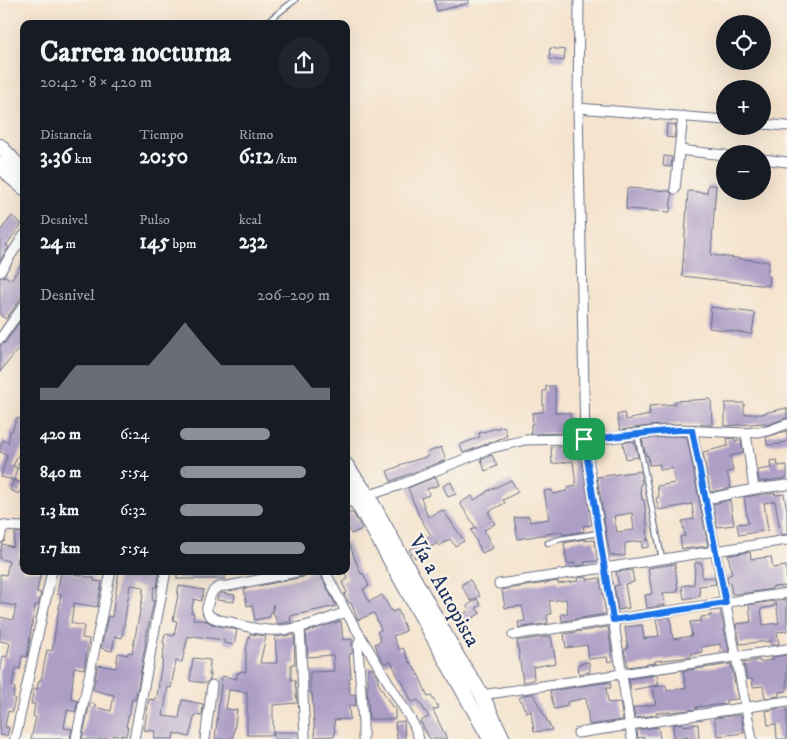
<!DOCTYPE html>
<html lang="es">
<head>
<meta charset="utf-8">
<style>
  :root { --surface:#171b24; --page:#20242c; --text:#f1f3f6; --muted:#9ea1a6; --accent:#8c9099 }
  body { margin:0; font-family:"IM FELL DW Pica",serif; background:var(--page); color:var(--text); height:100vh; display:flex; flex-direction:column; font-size:19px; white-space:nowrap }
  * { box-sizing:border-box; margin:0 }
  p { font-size:16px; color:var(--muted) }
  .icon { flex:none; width:28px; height:28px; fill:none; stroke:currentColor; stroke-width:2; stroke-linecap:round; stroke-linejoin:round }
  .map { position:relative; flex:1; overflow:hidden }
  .drawer { position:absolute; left:20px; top:20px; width:330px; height:555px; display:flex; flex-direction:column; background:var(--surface); border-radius:10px; box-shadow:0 5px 20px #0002 }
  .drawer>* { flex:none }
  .fabs { position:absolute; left:716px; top:15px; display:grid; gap:10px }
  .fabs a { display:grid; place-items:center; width:55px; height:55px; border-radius:50%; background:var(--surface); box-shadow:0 5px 20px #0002; font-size:25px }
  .pin { position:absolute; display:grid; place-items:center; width:42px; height:42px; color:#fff; margin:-21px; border-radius:10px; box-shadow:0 2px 8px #0006 }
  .round { display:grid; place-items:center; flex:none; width:52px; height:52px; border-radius:26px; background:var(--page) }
  .headline { display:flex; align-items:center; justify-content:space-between; height:85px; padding:0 20px }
  h1 { font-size:28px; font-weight:700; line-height:38px }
  .figures { display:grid; grid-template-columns:repeat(3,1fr); gap:8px; height:85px; padding:5px 20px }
  .figures div { display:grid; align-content:center }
  .figures b { font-size:21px; font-weight:700 }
  .figures small { font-size:14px; font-weight:400 }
  .figures p { font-size:14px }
  .chart { height:140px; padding:10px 20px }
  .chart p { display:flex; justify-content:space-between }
  .chart svg { width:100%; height:90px; margin-top:5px; fill:var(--accent); opacity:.7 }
  ul { padding:0 20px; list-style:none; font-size:16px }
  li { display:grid; grid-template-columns:80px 60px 1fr; align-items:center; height:38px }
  li i { height:12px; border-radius:6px; background:var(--accent) }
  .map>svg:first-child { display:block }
  .building { fill:#ad9ec6; fill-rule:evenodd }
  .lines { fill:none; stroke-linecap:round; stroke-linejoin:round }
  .service-casing { stroke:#676e85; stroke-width:7 }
  .minor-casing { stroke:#676e85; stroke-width:11 }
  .trunk-casing { stroke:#676e85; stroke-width:16 }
  .service { stroke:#fff; stroke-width:4.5 }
  .minor { stroke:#fff; stroke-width:9 }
  .trunk { stroke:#fff; stroke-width:14 }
  .route-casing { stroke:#fff; stroke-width:10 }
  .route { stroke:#1a73e8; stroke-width:6 }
  .labels { text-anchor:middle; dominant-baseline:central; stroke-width:4.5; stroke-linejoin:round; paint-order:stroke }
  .street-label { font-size:21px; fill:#1b2f5e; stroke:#f7f3e8 }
</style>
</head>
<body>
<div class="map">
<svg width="787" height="739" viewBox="0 0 787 739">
  <rect width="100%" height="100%" fill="#f7f3e8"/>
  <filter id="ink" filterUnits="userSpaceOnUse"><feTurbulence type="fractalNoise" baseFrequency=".02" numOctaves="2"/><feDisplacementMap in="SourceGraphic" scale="10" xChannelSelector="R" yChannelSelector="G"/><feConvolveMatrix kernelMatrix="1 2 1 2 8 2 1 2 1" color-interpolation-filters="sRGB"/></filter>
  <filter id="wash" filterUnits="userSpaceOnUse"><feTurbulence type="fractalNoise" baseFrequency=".0096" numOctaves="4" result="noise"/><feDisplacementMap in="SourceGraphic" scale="20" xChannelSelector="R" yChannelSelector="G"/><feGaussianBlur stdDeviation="1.12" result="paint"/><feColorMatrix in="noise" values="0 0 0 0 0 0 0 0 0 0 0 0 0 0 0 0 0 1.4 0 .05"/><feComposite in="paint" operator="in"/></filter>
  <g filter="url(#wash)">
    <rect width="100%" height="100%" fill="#f5e3cd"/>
    <g id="blocks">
      <g class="building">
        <path d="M434,0h35v3l-32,8z"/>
        <path d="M550,48l15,2 -1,11 -15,-2z"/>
        <path d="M667,124l9,1 -2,13 -8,-1z"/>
        <path d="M664,156l8,1 -1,10 -8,-1z"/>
        <path d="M708,185h8l-5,70 58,7 -2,14h3l-1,10 -87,-10 6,-85 19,2z"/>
        <path d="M627,188l42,3 3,3 -2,18 -44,-3z"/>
        <path d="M12,216l10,8 -16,21 3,2 -9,14v-30z"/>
        <path d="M24,260v34l-18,25 -6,-4v-37l5,-2 6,4z"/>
        <path d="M711,307l44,6 -3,21 -43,-6z"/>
        <path d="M24,316v35l-5,-3 -19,24v-27l5,-2z"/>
        <path d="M546,386h9v27h15v20l-39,1v-10h2l-1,-11 11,-1v-21h3z"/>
        <path d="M711,399l1,26 -33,-1 -31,2 -28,4 -3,-15 7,-2 2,7 24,-5 -1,-9 26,-2v-3z"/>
        <path d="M725,403h19v11h20v-1l23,-5v10l-20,7h-2v-2l-40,3z"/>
        <path d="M17,418l7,3v22l-11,23 4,2 -3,12 -13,-3 6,-22 -7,-3v-5l3,-7 5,3 2,-12h2z"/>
        <path d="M504,426l3,10 -44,17 -3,-8 20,-8 -1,-4z"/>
        <path d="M787,431v11l-7,1 1,1 -14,1 -1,-8z"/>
        <path d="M679,436l8,1 21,109 -26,3 -2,-12 5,-1 -3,-15 12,-2 -2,-15 -33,6 -3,-12 3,-1 -2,-11 18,-3 -3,-15 -12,2v-6l-11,1 -1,-10 -2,1 -4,-17z"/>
        <path d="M727,438l8,1v2l6,-1 2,13 -13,3 3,15 -6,1 4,16 -21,4 -7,-40 25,-6z"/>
        <path d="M634,441l4,16 -12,2 -3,-17z"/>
        <path d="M575,446l1,2h4l12,77 -9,1 1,5 -21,4v-3h-4l-41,7 -4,-21 15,-2 1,6 19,-3 -5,-28 8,-1 1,4 14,-3v-3l9,-2 -3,-25 -21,3 -1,-17z"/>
        <path d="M441,447l5,13 -55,21 -4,-10 13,-5 -1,-1 30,-9 -1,-4z"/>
        <path d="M492,455l5,11 -12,5 -4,-12z"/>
        <path d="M777,460l1,6 9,-1v13l-28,4 -1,-12 13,-2 -1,-7z"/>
        <path d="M640,471l2,13 -2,1 2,15h2l3,24 1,16h-2h3v7l-7,1v-7l-17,2v13l-15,-1 -13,-78zM632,513l2,17 -17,2 -3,-16z"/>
        <path d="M436,477l3,8 -12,4 2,6 -8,3 7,19 15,-7 21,31 -9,5 -5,-7 -11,7 -2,-3 -22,15 -6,-8 22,-15 -12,-19 -11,-28z"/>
        <path d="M14,480l9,4 -4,10 -9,-4z"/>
        <path d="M511,480l7,12 -15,8 2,3 -17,9 7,12 -11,6 9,18 -11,5 -11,-23 5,-2 -16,-25 12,-7 2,4 12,-7v-1z"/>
        <path d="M451,482l5,12 -8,3 -5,-11z"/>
        <path d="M775,493v2l9,-1 3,16v24l-6,1 -6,-34 -11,2 4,27 -29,5 -2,-11 11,-1 -4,-26z"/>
        <path d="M730,500l4,25 -17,2 -4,-23z"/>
        <path d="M346,513h7l9,16 -11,5 -5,-11z"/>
        <path d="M15,533h9v7h-2l-5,23 6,1 -1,7h19l-4,21 4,1 -3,13 -3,-1 -8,52 -5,-1 -2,13 -4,-1 -4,19 3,1 -2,10 2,1 -3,13 -4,-1 -3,16 4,1 -2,8 -7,-1v-67h1l2,-12 4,1 3,-14 -10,-2v-24l13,3 3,-14 -16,-3v-29l6,1 3,-14 -9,-2v-7l2,-8 11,3z"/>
        <path d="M347,539l14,35 2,-1 6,13 -6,3 6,13 13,-7 10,17 6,-2 8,21 -13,5 6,14 4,-2 7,15 1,-1 5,10 1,-1 11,26 3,-1 8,12 -6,2 14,29h-17l-10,-18 9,-4 -11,-17 -6,2 -11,-23h-2l-8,-18 -6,3 -6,-9 -4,-11 6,-3 -4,-9 4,-2 -7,-17 -16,7 -7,-17h-2l-5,-9 3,-1 -5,-11 6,-3 -4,-8h2z"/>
        <path d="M585,539v2l9,-1 4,21 -14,1 1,3 -10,1v-3l-8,1 -3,-21z"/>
        <path d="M750,552l1,7 20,-2 2,11 13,-2 1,20 -15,1v2l-25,4 -15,1 -2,-12 -2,1 -1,-7 5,-2 -4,-19z"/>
        <path d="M695,563h7v15l12,-1 2,7 -17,2 1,10 -16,3 -2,-13 12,-2z"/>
        <path d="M675,564l3,28 -15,1 2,12 -18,3 -2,-13 7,-1 -4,-26z"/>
        <path d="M632,570l2,12 -9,2 4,24 -11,2 -4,-24 5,-1 -3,-13z"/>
        <path d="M61,571h13v3l20,4v3l8,1 -5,25 -23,-4 -3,20 13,3 -2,12 7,1 -5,30 -10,-2 -3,32 7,2 -3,11 -8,-2 -3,18 8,1 -2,10h-39l5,-22 -3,-1 2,-12h-4l2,-11v-4h4l2,-9h2l6,-30 5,1 9,-57h-4z"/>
        <path d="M119,571h41l-3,16h-3l-2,14h2l-9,41h1l-8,44 -3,14 -3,-1 -6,28h2l-2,9 -5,-1v2l-8,-2 -1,4h-30l8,-36 5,1v3l16,4 3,-16 -21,-5 5,-25 18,3 2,-15 10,2v-3l4,1 11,-58v-8l-13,-2 -8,53 -7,-2 -3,15 -11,-3 7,-32 4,1z"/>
        <rect x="177" y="571" width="48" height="8"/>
        <path d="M319,571l17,35 -46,10 1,6 -14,2 -2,-8h-1l-1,-12 -3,13 -15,3 -3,-15 -5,1 -3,-17 59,-12 5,-4z"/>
        <path d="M587,577v3l13,-2 6,36 -44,7 -1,-7h7l-2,-15 -17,2 2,13 -4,1 1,8 -29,5 -1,-6 7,-1 -3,-15 -17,2 -3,-18 56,-9v3l20,-3 -1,-3z"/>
        <path d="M469,580h1l10,16 -9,5 -10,-16z"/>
        <path d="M179,586l25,4 -3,11 -7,-2 -3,14h3l-1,6 14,2 7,4 23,5 -3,15 -10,-2v-3l-31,-4 -1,1 -4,-1 -6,26 -6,-1 -5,27 -3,-1 -5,29 16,2 3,-18 21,4 -1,12 -7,-1 -6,22 -15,-4 -1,6h-19l1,-8 -11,-1 5,-31 7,1 3,-15h-1l5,-26h-1l3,-15 -2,-1 2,-9 9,2 3,-15 -4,-1 5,-25h-1z"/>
        <path d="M220,593h2l13,2 -1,7 -17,-2 1,-4z"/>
        <path d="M477,599l4,6 -5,3 4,5 -17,12 -5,-7 11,-8 -2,-4z"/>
        <path d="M787,600v31l-10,1 2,12 -8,1v-4l-31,3 -4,-20 15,-2 -2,-17 25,-4 1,5 -14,3 2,16 16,-2 -3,-22z"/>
        <path d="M720,610l9,41 -8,2 -1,-9 -19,3 1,5 -11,2v3l-36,4v2l-27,4 -4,-17 4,-1 -3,-22 17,-2 2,14 15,-3 -3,-17 14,-2 3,22 19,-3 -2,-14 11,-1v-4l10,-1 -1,-5z"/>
        <path d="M341,621l2,19 9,-1v15h-3l2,24h-2l1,17 5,-1 1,11 -7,1 1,13 -16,1 1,16 -20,1 -3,-44h-2v-21l24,-1 -1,-16 -25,2 -2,-25z"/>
        <path d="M608,627l5,34 -5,1 -1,-5 -18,2 -2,-14 -21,3 -2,-14z"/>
        <path d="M250,634l16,2 -6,27h17l-2,-27 5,1v-1l14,-1 1,29h-4v16h4l2,23 -24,2v30h-26v-43l-18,-2 -3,19 11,1 -4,29h-18l7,-63 15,3v-6h3v-2l6,1v-23z"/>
        <path d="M551,636l5,27 -23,4 1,13 -11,2 -6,-41z"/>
        <path d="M787,655v36l-8,1v4l-14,2 -2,-12 -10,1 -1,-8h-5l-3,-16 15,-3 1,2 13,-2v-3z"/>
        <path d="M193,658l17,2 -1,15h2l-1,4 -4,4 -16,-2z"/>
        <path d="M589,662l1,10 -11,2 -1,-10z"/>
        <path d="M731,664l7,35 -12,1v4l-30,3 1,2 -26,3 -15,1v2l-21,3 -2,-10 23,-4 -3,-17 13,-2 1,6 19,-3 -3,-17z"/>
        <path d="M368,668h4l6,9v6l14,24h3v12h-26l-2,-33h1z"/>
        <path d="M657,675l2,10 -28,5 -2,-11z"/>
        <path d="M610,682l1,6h-5l2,15 12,-1 3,18 -34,5 -3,-27 -19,4 1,4 -14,3 -4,-18z"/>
        <path d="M533,694l19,36 -18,2 -3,-21 -4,2 -8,-15 5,-3z"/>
        <path d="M787,707v32h-10l-1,-15 -8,1 -2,-14z"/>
        <path d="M741,715l3,18 -26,3 -4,-18z"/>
        <path d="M404,721l1,18h-8l-2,-17z"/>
        <path d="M683,723v3l15,-2 1,15h-12v-2l-13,2 -1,-14z"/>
        <path d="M658,727l2,12h-15l-1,-2 -6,1 -1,-8z"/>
        <path d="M274,732h24l1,7h-25z"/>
      </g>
    </g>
  </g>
  <g filter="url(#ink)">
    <use href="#blocks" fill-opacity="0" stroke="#676e85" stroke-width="1"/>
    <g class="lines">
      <g class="service-casing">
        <g id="service">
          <path d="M272,18l23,-18"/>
          <path d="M637,433l25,126"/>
          <path d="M548,543l13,-4 38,-6"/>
        </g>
      </g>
      <g class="minor-casing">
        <g id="minor">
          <path d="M579,0l-1,108 7,331 47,300"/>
          <path d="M578,108l147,12"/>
          <path d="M762,124l25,2"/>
          <path d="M679,150l46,5"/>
          <path d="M762,159l25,3"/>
          <path d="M675,189l8,-73"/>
          <path d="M0,272l24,-37"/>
          <path d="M0,339l24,-34"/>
          <path d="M692,430l60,309"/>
          <path d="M746,433l8,56"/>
          <path d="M23,466l1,-1"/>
          <path d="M706,499l48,-10 33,-4"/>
          <path d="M346,503l54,-18 92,-37 33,-8 86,-2 38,-6 30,-2 67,3 22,-2 19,-7"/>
          <path d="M0,526l24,1"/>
          <path d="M0,538l3,-13"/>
          <path d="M302,571l-74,15c-14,-1 -17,6 -20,18 -2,4 -2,7 1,11 5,5 15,6 22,7 12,4 24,7 37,8 28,2 53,-9 78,-18"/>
          <path d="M325,571l21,41 68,113 5,14"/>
          <path d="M499,584l288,-44"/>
          <path d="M300,627l5,112"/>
          <path d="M513,635l274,-42"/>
          <path d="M361,637l-3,8 5,79v15"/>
          <path d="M482,695l305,-46"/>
          <path d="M578,733l209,-32"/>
          <path d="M15,739l37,-168"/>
          <path d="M76,739l35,-168"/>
          <path d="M134,739l32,-168"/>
          <path d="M205,739l7,-54"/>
        </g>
      </g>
      <g class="trunk-casing">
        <g id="trunk">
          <path d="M0,146l24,26"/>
          <path d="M0,164l11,13 13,11"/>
          <path d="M346,465l22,31 89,160 25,39 21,44"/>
          <path d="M346,485l28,46 116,208"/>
        </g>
      </g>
      <use href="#service" class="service"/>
      <use href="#minor" class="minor"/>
      <use href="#trunk" class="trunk"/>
    </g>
  </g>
  <g class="lines" filter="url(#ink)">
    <g class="route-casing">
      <path id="route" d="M679,430h13l34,173 -113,17 -29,-181c32,-1 63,-7 95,-9z"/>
    </g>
    <use href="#route" class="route"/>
  </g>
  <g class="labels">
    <g class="street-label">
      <text transform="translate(444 591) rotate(61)">Vía a Autopista</text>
    </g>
  </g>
</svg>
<div class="fabs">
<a><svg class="icon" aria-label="locate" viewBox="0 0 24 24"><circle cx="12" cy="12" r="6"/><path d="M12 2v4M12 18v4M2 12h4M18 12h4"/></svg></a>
<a>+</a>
<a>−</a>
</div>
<div class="pin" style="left:584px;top:439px;background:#1e9e55"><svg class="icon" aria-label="arrive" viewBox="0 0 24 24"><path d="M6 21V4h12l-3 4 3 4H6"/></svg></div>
<section class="drawer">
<div class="headline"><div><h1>Carrera nocturna</h1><p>20:42 · 8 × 420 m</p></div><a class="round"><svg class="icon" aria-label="share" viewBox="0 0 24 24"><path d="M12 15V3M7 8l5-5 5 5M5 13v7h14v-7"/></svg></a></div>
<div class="figures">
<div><p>Distancia</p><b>3.36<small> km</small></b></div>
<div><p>Tiempo</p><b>20:50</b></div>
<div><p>Ritmo</p><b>6:12<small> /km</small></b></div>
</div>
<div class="figures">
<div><p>Desnivel</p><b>24<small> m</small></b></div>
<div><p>Pulso</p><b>145<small> bpm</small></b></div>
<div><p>kcal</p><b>232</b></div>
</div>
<div class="chart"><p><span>Desnivel</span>206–209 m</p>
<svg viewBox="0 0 160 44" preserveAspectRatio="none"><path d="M0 44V38L10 38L20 27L30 27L40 27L50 27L60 27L70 17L80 6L90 17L100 27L110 27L120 27L130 27L140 27L150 38L160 38V44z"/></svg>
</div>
<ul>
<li><b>420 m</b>6:24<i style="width:60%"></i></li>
<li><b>840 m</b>5:54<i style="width:84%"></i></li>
<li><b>1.3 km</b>6:32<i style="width:55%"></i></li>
<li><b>1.7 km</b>5:54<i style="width:83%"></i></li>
</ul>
</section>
</div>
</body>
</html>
